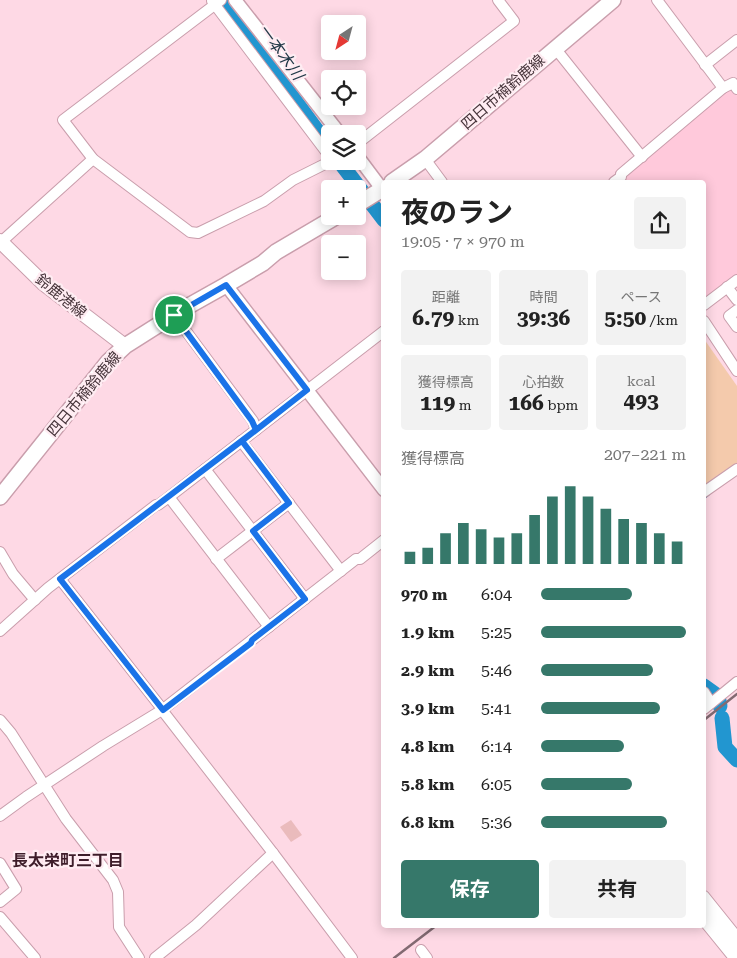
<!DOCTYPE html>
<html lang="ja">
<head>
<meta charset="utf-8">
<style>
  :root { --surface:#fff; --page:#f2f2f2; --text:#222; --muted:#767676; --accent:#36786a }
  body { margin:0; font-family:"Roboto Serif","Noto Sans JP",serif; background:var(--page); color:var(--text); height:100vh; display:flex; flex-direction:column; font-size:19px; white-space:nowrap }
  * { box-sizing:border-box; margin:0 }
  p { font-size:16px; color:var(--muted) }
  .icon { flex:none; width:28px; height:28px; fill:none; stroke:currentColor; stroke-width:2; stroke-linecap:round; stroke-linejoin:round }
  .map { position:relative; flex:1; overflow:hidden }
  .side { position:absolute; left:381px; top:180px; width:325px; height:748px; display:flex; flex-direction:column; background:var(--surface); border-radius:5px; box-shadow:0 2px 12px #0003 }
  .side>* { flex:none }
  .needle { width:32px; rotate:216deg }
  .controls { position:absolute; left:321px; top:15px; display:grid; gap:10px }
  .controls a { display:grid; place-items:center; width:45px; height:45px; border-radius:5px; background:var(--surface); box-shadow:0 2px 12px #0003; font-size:25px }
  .pin { position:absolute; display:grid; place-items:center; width:42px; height:42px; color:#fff; margin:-21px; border:2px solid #fff; border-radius:50%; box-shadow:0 1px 5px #0007 }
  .round { display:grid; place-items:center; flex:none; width:52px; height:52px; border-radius:5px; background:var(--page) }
  .headline { display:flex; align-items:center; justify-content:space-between; height:85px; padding:0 20px }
  h1 { font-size:28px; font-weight:700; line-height:38px }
  .stats { display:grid; grid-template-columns:repeat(3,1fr); gap:8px; height:85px; padding:5px 20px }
  .stats div { display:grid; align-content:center; border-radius:5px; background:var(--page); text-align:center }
  .stats b { font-size:21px; font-weight:700 }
  .stats small { font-size:14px; font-weight:400 }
  .stats p { font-size:14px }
  .chart { height:140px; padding:10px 20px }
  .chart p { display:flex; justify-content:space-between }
  .chart svg { width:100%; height:90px; margin-top:5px; stroke:var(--accent); stroke-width:6 }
  .button { display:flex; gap:10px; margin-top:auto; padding:10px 20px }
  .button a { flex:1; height:58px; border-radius:5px; background:var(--accent); color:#fff; font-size:20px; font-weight:700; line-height:58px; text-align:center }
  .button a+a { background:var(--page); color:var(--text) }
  ul { padding:0 20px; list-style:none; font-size:16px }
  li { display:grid; grid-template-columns:80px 60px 1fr; align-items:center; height:38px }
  li i { height:12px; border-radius:6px; background:var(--accent) }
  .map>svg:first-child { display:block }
  .built { fill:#ffc9db }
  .green { fill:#f4caac }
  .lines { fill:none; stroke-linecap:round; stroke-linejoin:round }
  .stream { stroke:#2c78a3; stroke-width:2.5 }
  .river { stroke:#2296d0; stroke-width:15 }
  .building { fill:#eabbbc }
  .minor-casing { stroke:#c99eac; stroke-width:12 }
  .tertiary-casing { stroke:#c99eac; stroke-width:15 }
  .secondary-casing { stroke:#c99eac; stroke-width:16 }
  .primary-casing { stroke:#c99eac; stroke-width:18 }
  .minor { stroke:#fff; stroke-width:10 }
  .tertiary { stroke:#fff; stroke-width:12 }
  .secondary { stroke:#fff; stroke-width:14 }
  .primary { stroke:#fff; stroke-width:15 }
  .rail { stroke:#826a72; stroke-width:2.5 }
  .route-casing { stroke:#fff; stroke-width:10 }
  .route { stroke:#1a73e8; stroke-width:6 }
  .labels { text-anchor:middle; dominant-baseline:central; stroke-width:4.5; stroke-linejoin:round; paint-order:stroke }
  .street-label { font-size:15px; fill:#453339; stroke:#ffecf2 }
  .water-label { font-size:16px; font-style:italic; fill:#233a48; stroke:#ffecf2 }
  .neighbourhood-label { font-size:16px; font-weight:bold; fill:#3e1d2a; stroke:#ffecf2 }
</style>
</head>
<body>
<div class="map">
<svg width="737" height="958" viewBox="0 0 737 958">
  <rect width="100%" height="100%" fill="#fed9e5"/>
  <path class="built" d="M729,88l8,8v181l-33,25v-120h-86z"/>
  <path class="green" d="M704,339l33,47v80l-33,24z"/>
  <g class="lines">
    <path class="stream" d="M704,498l5,-4"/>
    <g class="river">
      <path d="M221,0l109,148"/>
      <path d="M342,165l42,55"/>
      <path d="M704,686l14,10 2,10"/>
      <path d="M722,718l3,29 12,13"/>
    </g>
  </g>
  <path class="building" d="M291,820l11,15 -11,7 -11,-15z"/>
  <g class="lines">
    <g class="minor-casing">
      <g id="minor">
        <path d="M221,0l-158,120 30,39 97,73 8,1 66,-32 29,-21 38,-19"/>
        <path d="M657,0l66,88"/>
        <path d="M212,1l118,156"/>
        <path d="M555,48l87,109"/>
        <path d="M705,65l32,-25"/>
        <path d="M358,143l156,-122 -16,-21"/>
        <path d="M425,159l17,23"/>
        <path d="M614,182l7,-5v-3l102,-86 10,-5 4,6"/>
        <path d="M1,242l92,-83"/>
        <path d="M727,287l10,13"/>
        <path d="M704,305l33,-25"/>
        <path d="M737,310l-8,6 8,11"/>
        <path d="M174,315l79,106 3,9"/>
        <path d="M704,321l33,50"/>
        <path d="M241,441l100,130"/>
        <path d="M205,469l100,130"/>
        <path d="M704,492l33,-23"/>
        <path d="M169,497l100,130"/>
        <path d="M0,552l13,22 22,26"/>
        <path d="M216,559l73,-56"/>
        <path d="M60,579l103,131"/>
        <path d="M0,631l48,-43 108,-83h2l11,-8 215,-166"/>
        <path d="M704,692l7,11"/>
        <path d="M704,709l33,-27"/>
        <path d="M162,710l111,143 79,105"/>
        <path d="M0,720l11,13 55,86 47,61 5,12 1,35 20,31"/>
        <path d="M0,816l26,-19 77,-51 59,-36 194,-151h4l24,-19"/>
        <path d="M0,863l16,26 -16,13"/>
        <path d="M704,896l33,41"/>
        <path d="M0,917l35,41"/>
        <path d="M704,921l30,37"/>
        <path d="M421,950l6,8"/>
        <path d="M155,958l41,-33 77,-72"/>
      </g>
    </g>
    <g class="tertiary-casing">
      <g id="tertiary">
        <path d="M235,0l105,134"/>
        <path d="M358,157l24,32"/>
        <path d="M226,285l158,205"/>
        <path d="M704,909l33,41"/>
      </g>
    </g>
    <g class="secondary-casing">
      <path id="secondary" d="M0,241l44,43 81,62"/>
    </g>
    <g class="primary-casing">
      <g id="primary">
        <path d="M392,182l33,-23 188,-159"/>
        <path d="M358,204l26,-16"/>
        <path d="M0,497l108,-135 17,-16 60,-38 41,-23 37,-22 13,-11 61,-36"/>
      </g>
    </g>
    <use href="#minor" class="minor"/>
    <use href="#tertiary" class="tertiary"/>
    <use href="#secondary" class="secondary"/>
    <use href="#primary" class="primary"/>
    <g class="rail">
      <path d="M704,720l33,-26"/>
      <path d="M394,958l43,-33"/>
    </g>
  </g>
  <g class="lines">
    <g class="route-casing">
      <path id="route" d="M174,315l78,106 4,9 -196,149 103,131 88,-67 1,-3 53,-41 -52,-68 36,-28 -47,-62 65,-51 -81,-105 -52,30"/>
    </g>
    <use href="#route" class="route"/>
  </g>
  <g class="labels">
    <g class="street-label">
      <text transform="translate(503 92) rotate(-41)">四日市楠鈴鹿線</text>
      <text transform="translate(61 296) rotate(39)">鈴鹿港線</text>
      <text transform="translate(84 394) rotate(-50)">四日市楠鈴鹿線</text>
    </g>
    <g class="water-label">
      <text transform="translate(281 52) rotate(54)">一本木川</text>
    </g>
    <g class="neighbourhood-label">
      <text x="68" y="860">長太栄町三丁目</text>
    </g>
  </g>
</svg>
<div class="controls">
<a><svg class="needle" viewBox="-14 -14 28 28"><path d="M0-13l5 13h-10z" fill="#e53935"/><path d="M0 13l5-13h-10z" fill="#767676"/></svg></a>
<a><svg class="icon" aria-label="locate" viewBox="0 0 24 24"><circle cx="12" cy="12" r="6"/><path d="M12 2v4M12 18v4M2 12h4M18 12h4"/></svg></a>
<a><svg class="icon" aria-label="layers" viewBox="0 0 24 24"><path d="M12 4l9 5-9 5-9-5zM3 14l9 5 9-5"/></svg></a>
<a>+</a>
<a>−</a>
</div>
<div class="pin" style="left:174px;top:315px;background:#1e9e55"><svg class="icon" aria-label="arrive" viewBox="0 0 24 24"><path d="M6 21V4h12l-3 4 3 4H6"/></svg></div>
<section class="side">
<div class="headline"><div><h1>夜のラン</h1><p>19:05 · 7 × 970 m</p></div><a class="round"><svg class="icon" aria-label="share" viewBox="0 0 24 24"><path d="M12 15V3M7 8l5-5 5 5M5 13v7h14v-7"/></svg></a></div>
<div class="stats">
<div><p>距離</p><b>6.79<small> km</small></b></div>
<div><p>時間</p><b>39:36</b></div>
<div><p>ペース</p><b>5:50<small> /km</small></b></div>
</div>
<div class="stats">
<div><p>獲得標高</p><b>119<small> m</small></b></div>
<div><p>心拍数</p><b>166<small> bpm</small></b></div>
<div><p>kcal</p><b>493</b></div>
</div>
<div class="chart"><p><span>獲得標高</span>207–221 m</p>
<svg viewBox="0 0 160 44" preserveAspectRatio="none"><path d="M5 44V38M15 44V36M25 44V29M35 44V24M45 44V27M55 44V31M65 44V29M75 44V20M85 44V11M95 44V6M105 44V11M115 44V17M125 44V22M135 44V24M145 44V29M155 44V33"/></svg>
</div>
<ul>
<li><b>970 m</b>6:04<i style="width:63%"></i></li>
<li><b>1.9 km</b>5:25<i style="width:100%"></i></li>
<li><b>2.9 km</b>5:46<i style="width:77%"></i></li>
<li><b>3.9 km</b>5:41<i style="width:82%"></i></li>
<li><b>4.8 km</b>6:14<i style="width:57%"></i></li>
<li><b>5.8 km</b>6:05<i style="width:63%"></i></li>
<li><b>6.8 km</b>5:36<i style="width:87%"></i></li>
</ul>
<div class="button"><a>保存</a><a>共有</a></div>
</section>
</div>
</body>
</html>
